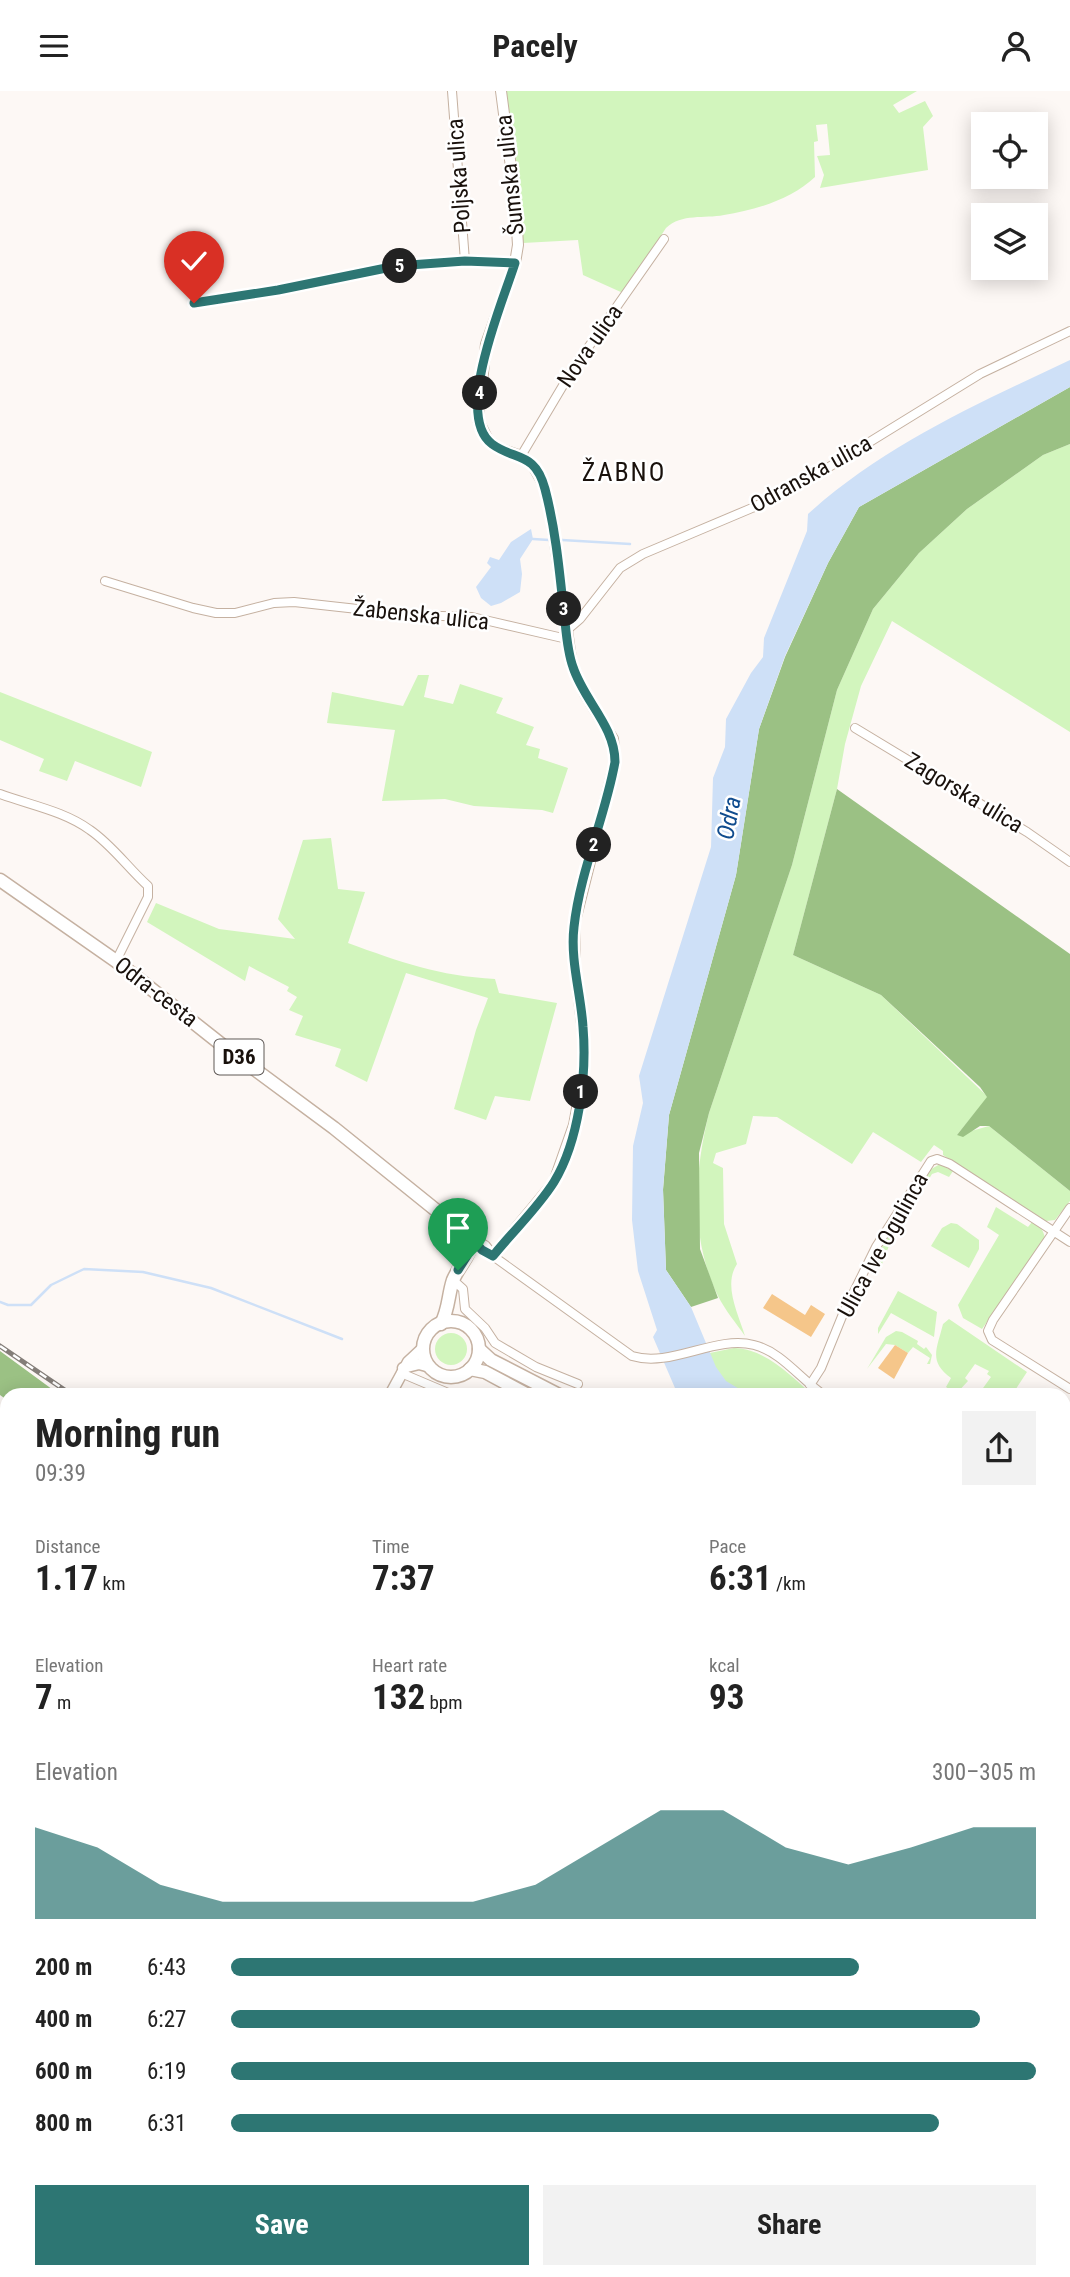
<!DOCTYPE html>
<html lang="en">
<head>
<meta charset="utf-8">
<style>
  :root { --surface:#fff; --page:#f2f2f2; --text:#222; --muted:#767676; --accent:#2d7673 }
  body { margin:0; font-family:"Roboto Condensed",sans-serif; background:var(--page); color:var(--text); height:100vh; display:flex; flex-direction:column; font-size:26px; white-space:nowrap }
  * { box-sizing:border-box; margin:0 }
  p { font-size:23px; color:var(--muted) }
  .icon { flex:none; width:38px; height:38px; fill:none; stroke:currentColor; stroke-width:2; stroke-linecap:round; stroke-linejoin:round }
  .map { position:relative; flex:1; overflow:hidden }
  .sheet { position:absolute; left:0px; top:1297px; width:1071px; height:891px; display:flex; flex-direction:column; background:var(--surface); border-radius:21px 21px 0 0; box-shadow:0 4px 18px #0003 }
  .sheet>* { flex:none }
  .tools { position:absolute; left:971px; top:21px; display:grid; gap:14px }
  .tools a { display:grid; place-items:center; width:77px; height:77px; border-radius:0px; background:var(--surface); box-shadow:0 4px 18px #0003; font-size:35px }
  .pin { position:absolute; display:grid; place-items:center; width:60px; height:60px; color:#fff; margin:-72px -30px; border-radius:50% 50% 50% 0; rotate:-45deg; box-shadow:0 0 7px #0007 }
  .pin .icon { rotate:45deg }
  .km { position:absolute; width:35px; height:35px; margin:-18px; border-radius:50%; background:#222; color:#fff; font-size:19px; line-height:35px; text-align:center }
  .round { display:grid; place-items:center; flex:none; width:74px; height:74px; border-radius:0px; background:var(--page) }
  .headline { display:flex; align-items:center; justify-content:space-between; height:119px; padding:0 35px }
  h1 { font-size:38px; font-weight:700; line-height:52px }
  .metrics { display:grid; grid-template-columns:repeat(3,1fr); gap:10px; height:119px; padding:7px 35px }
  .metrics div { display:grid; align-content:center }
  .metrics b { font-size:35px; font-weight:700 }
  .metrics small { font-size:19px; font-weight:400 }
  .metrics p { font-size:19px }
  .chart { height:196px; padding:14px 35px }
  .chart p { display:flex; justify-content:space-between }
  .chart svg { width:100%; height:126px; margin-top:7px; fill:var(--accent); opacity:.7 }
  .action { display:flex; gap:14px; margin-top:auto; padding:14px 35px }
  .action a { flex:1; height:80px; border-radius:0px; background:var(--accent); color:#fff; font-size:28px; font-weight:700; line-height:80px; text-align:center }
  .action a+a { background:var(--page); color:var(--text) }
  ul { padding:0 35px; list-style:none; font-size:23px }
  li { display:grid; grid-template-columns:112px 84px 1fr; align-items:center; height:52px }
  li i { height:18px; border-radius:9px; background:var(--accent) }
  header { display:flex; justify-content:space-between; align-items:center; height:91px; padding:0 35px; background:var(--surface); font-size:32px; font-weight:700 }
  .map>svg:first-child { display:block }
  .green { fill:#d2f5bd }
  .forest { fill:#9bc184 }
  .water { fill:#cee0f7 }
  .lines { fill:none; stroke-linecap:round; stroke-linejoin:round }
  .stream { stroke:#cee0f7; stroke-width:2.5 }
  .building { fill:#f5c68a }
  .minor-casing { stroke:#c5b1a1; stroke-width:10 }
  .tertiary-casing { stroke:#c5b1a1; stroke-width:12 }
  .secondary-casing { stroke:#c5b1a1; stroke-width:13 }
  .primary-casing { stroke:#c5b1a1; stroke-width:15 }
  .minor { stroke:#fff; stroke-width:8 }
  .tertiary { stroke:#fff; stroke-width:10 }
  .secondary { stroke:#fff; stroke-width:10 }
  .primary { stroke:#fff; stroke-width:12 }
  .rail-casing { stroke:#847e79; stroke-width:5 }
  .rail { stroke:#fff; stroke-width:2.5; stroke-dasharray:8; stroke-linecap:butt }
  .route-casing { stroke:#fff; stroke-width:14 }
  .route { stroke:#2d7673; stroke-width:9 }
  .labels { text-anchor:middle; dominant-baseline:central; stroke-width:5; stroke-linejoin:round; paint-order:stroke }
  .shield { fill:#fff; stroke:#5e5855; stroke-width:2 }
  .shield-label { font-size:21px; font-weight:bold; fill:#19110c }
  .street-label { font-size:23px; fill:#19110c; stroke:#fff }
  .water-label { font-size:24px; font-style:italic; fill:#104c8e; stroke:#fff }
  .quarter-label { font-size:26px; letter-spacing:2px; fill:#19110c; stroke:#fff }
</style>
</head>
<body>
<header><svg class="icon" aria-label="menu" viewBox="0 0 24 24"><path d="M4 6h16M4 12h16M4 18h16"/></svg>Pacely<svg class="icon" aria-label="person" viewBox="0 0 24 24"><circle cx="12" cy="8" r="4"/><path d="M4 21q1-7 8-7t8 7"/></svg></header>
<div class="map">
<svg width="1070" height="2186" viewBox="0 0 1070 2186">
  <rect width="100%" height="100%" fill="#fdf8f5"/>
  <g class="green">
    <path d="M505,0h412l-24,14 6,8 26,-12 8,15 -10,11 5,43 -108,18 4,-13 -7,-19 13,-1 -3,-31 -11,1 2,16 -4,1 1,35c-23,22 -59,33 -91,38 -20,4 -42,-2 -58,13l-43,65 -40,-18 -5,-35 -55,3z"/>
    <path d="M1070,353v288l-178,-111 -31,65 -16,58 -8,45 -44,166 88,40 107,102 -31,38 32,-9 81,65v10l-15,19 -9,1 -103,-66v-4l-9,-6 -13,17 -48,-30 -21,32 -75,-47 -24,-1 -7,28 -30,9 -3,10 10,5 1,56 13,40c-14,21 1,49 8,72 -9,-13 -20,-26 -27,-40 -28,-57 -24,-123 -9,-183l83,-248 45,-175 36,-81 46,-56 48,-44 76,-54z"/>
    <path d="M418,584h11l-5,22 29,7 7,-20 43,14 -7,15 38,14 -8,18 14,4 -2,9 30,10 -15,45 -11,-3 -68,-4 -29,-7 -63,2 13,-71 -68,-7 5,-31 71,14z"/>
    <path d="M0,601l152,60 -11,35 -66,-26 -8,20 -28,-10 5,-12 -44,-19z"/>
    <path d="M331,747l7,51 27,3 -17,51c52,19 91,33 147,36l4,14 58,10 -27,98 -35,-5 -9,24 -32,-11 22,-79 12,-32 -82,-25 -39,109 -32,-16 6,-17 -46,-14 8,-19 -14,-6 8,-13 -10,-6 2,-4 -40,-21 -4,15 -98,-59 9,-19 63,26 76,10 -17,-20 25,-79z"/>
    <path d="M940,1073l13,7 -4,6 -11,-5 -6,2 -40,64 -10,26 -4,-5 5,-14 45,-74z"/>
    <path d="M996,1116l32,20 4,-5c8,4 11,7 13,16l-63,91 -19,-11 -5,-13 41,-70 -12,-8z"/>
    <path d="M951,1132l6,1 22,16v9l-10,19 -38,-22 11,-18z"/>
    <path d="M898,1200l39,21 -3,25 -43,-24 -13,21v-6z"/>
    <path d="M949,1228l78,53 -15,23h-34l13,-18 -4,-3 2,-3 -14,-7 -10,14 3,3 -12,13 -10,-7 5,-9c-23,-17 -14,-29 -8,-54z"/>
    <path d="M896,1240l6,1 16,9 -1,3 7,5 2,-2 6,8 -2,9h-3l3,-6 -17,-11 -5,6 -13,-8 -9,-1 -19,25 19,-32z"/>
    <circle cx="451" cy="1258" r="16"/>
    <path d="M734,1257c32,1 56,27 79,47h-92l-21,-40z"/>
    <path d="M1064,1760l6,4v88l-6,9z"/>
  </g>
  <g class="forest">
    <path d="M1070,296v57l-27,11 -76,54 -48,44 -46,56 -36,81 -45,175 -83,248 -10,40 1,96 18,49 -27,9 -25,-37 -3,-80 6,-75 67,-240 23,-146 26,-72 43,-94 31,-56z"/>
    <path d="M837,698l233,165v237l-81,-65h-9l-17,11 -6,-2 30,-38 -7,-10 -99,-92 -88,-40z"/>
    <path d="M0,1260l60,44h-53v5l-7,-5z"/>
    <path d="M1064,1966l6,4v103l-6,-4z"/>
    <path d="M574,2181l475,-1 7,6h-489z"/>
  </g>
  <g class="water">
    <path d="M1070,269v27l-211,120 -31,56 -43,93 -26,73 -23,146 -67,240 -6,74 3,81 25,37 25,60 10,14 15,9 1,5h-64l-25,-58 4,-7 -19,-59 -6,-51 1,-74 10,-43 -4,-27 72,-229 2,-69 12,-31 1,-28 25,-46 12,-16 1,-19 43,-107 1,-17c76,-69 171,-111 262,-154z"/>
    <path d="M531,438l2,10 -13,20 2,15 -2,18 -19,11 -10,3 -10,-8 -5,-11 15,-20 -4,-4 3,-6 9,3 12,-18z"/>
    <path d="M1064,2063l6,6v117h-14l-7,-5 15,-1z"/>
    <path d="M359,2180h204v1l-8,5h-199z"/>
  </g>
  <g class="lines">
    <g class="stream">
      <path d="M533,448l16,1"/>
      <path d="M562,449l68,4"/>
      <path d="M0,1211l8,3h23l20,-20 33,-16 59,3 68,16 131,51"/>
    </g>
  </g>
  <g class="building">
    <path d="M772,1203l33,21 6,-10 14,9 -14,23 -48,-29z"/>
    <path d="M895,1254l13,8 -14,26 -16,-11z"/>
  </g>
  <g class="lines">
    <g class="minor-casing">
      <g id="minor">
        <path d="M452,0l13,170"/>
        <path d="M194,212l84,-13 118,-24 69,-5 50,2"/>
        <path d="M521,365l50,-84 93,-133"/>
        <path d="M105,490l88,27 23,5h19l39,-10 20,-1 118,13 60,2 95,22"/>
        <path d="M566,540l14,-12 40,-51 23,-14 109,-46 64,-33 164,-101 90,-43"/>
        <path d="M855,637l172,104 43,30"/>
        <path d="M0,703c30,11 64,17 90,36 22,15 38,38 58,56v11l-32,64"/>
        <path d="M1070,1117l-77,112 -5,11 4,9 78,49"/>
        <path d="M493,1165l139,100c39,12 83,-21 122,-11 28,7 47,35 70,50"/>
        <path d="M453,1189l10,9 2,20 20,19 10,15 41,24 42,17"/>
        <path d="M401,1282l52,22"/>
        <path d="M810,1294l11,-17 22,-54 33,-67 55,-86 6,-2 13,5 120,78"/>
        <path d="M1064,1629l6,3"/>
        <path d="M1064,1872l6,-10"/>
        <path d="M1064,1880l6,3"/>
        <path d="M0,1949l7,-7"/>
      </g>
    </g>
    <g class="tertiary-casing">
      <g id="tertiary">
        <path d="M473,1149l12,6 8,10"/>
        <path d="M493,1165l61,-74 20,-57 9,-50 1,-35 -9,-74 -1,-41 41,-163 -2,-23 -28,-45 -13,-28 -21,-152 -7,-29 -12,-21 -11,-8 -23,-8 -10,-8 -10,-20 8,-76 29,-81 3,-18 -3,-47 -14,-107"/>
      </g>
    </g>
    <g class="secondary-casing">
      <g id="secondary">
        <path d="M403,1277l16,-4 11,3"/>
        <path d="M390,1304l18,-33 15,-14"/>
        <path d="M0,1634l7,-3"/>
        <path d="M0,2076l7,-15"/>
      </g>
    </g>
    <g class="primary-casing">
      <g id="primary">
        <path d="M0,789l116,81 106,84 112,83 139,112c-3,16 -14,26 -20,40 -5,15 -4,29 -12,44"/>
        <circle cx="451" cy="1258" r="28"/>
        <path d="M479,1258l12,11 68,35"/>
        <path d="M470,1278l15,3 43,23"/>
        <path d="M1064,1459l6,4"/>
        <path d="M1064,1477l6,4"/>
      </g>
    </g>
    <use href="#minor" class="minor"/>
    <use href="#tertiary" class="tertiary"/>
    <use href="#secondary" class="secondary"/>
    <use href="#primary" class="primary"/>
    <g class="rail-casing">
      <g id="rail">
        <path d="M0,1255l72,49"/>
        <path d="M1064,1953l6,4"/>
      </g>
    </g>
    <use href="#rail" class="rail"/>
  </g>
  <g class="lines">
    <g class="route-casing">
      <path id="route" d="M194,212l84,-13 118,-24 69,-5 50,2c-11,36 -62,152 -23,181 23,17 43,7 53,45 10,38 14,77 18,115 3,21 3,44 10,63 11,34 42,59 42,95 -10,56 -35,109 -41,165 -4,33 7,67 9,100 4,48 -4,114 -29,155 -17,27 -41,49 -61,74l-11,-6 -9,-10 -3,11 -12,19"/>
    </g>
    <use href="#route" class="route"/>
  </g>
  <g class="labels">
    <rect class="shield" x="214.5" y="948.5" width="49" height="35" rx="5"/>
    <g class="shield-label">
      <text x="239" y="966">D36</text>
    </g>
    <g class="street-label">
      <text transform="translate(510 84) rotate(-96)">Šumska ulica</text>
      <text transform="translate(459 85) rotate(-94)">Poljska ulica</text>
      <text transform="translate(590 255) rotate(-55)">Nova ulica</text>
      <text transform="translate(811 383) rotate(-29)">Odranska ulica</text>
      <text transform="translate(421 524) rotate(6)">Žabenska ulica</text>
      <text transform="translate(964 702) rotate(31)">Zagorska ulica</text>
      <text transform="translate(156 901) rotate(38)">Odra-cesta</text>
      <text transform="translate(883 1154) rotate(-61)">Ulica Ive Ogulinca</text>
    </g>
    <g class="water-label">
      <text transform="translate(729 727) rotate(-79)">Odra</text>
    </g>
    <g class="quarter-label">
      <text x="624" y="381">ŽABNO</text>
    </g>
  </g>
</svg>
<div class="tools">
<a><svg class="icon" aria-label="locate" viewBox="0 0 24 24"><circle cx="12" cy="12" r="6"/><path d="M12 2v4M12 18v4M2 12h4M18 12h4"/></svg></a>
<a><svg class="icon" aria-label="layers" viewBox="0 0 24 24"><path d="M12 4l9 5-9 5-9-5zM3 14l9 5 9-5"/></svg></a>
</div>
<div class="pin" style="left:458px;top:1179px;background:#1e9e55"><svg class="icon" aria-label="arrive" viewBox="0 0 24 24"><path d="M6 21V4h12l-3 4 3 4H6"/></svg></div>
<div class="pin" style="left:194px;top:212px;background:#d93025"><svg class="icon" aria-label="check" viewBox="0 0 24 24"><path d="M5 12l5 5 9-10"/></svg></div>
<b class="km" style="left:581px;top:1001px">1</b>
<b class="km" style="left:594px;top:754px">2</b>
<b class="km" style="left:564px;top:518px">3</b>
<b class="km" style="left:480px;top:302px">4</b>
<b class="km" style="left:400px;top:175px">5</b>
<section class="sheet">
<div class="headline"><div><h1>Morning run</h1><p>09:39</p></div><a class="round"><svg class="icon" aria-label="share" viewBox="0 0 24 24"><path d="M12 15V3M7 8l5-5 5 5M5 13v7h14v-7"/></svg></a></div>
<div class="metrics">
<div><p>Distance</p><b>1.17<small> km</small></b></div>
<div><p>Time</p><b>7:37</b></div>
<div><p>Pace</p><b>6:31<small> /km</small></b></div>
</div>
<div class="metrics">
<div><p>Elevation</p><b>7<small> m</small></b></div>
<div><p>Heart rate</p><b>132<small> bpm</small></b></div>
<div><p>kcal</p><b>93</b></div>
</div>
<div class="chart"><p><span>Elevation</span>300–305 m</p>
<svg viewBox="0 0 160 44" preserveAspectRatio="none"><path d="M0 44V12L10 19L20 32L30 38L40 38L50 38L60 38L70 38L80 32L90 19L100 6L110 6L120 19L130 25L140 19L150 12L160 12V44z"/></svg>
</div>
<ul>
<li><b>200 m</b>6:43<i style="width:78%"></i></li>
<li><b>400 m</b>6:27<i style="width:93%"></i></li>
<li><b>600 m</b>6:19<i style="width:100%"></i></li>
<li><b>800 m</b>6:31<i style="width:88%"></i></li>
</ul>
<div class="action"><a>Save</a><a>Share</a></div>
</section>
</div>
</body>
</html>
